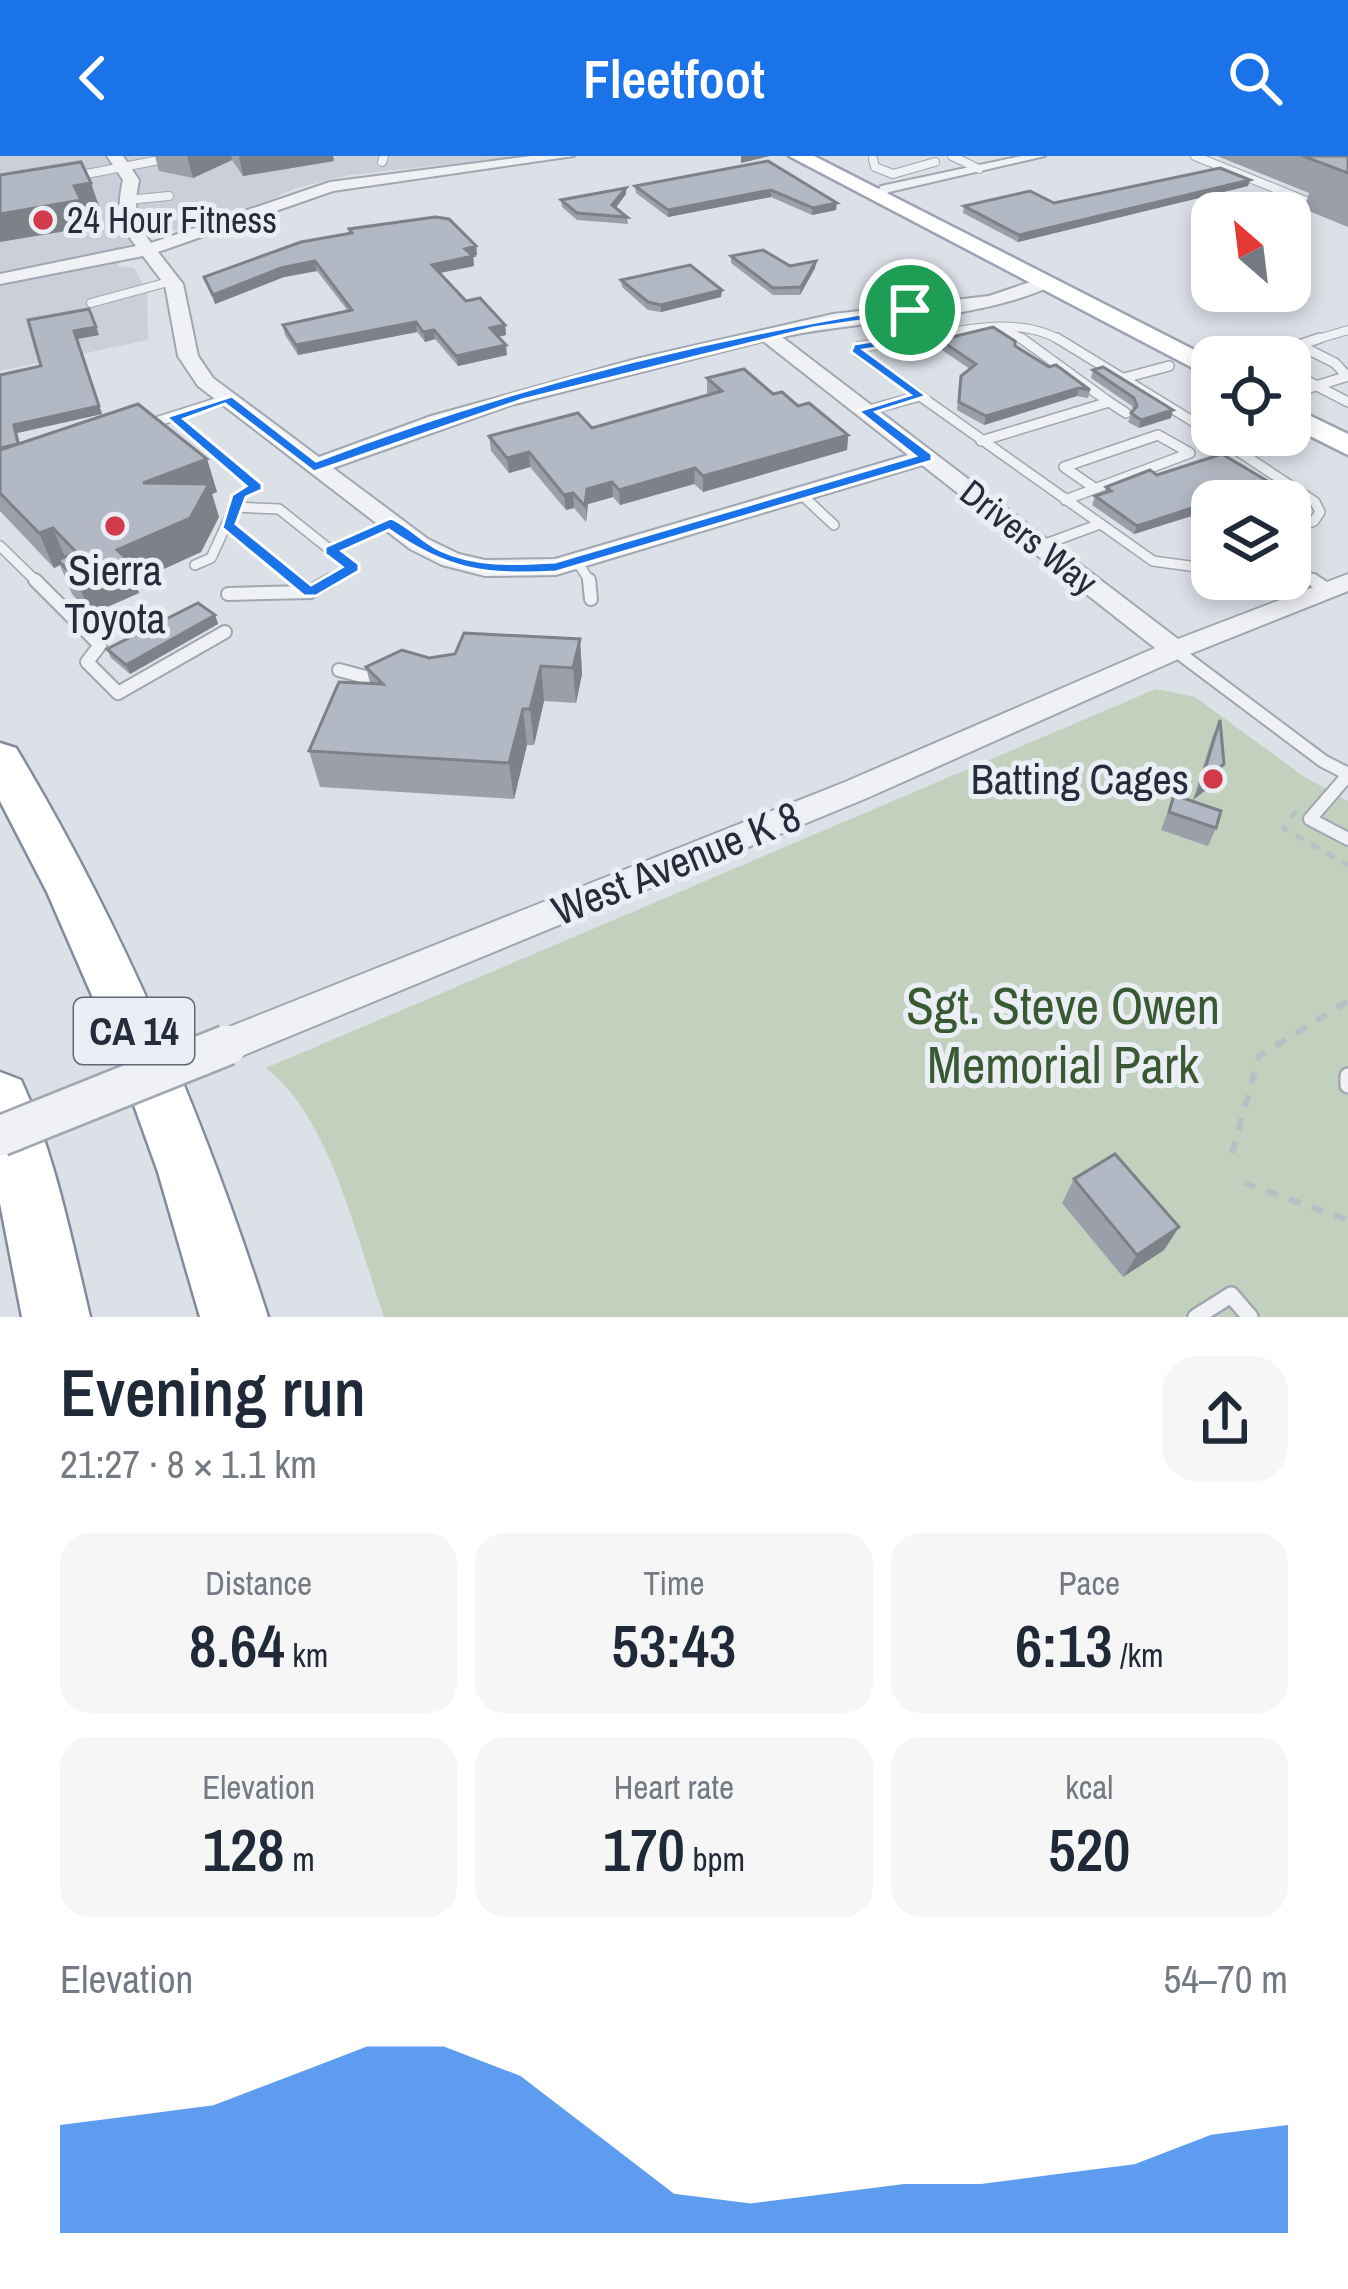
<!DOCTYPE html>
<html lang="en">
<head>
<meta charset="utf-8">
<style>
  :root { --surface:#fff; --page:#f6f6f7; --text:#1f2937; --muted:#747a83; --accent:#1a73e8 }
  body { margin:0; font-family:"Archivo Narrow",sans-serif; background:var(--page); color:var(--text); height:100vh; display:flex; flex-direction:column; font-size:45px; white-space:nowrap }
  * { box-sizing:border-box; margin:0 }
  p { font-size:39px; color:var(--muted) }
  .icon { flex:none; width:66px; height:66px; fill:none; stroke:currentColor; stroke-width:2; stroke-linecap:round; stroke-linejoin:round }
  .map { position:relative; height:1161px; overflow:hidden }
  .panel { display:flex; flex-direction:column; background:var(--surface); flex:1 }
  .panel>* { flex:none }
  .needle { width:78px; rotate:332deg }
  .fabs { position:absolute; left:1191px; top:36px; display:grid; gap:24px }
  .fabs a { display:grid; place-items:center; width:120px; height:120px; border-radius:24px; background:var(--surface); box-shadow:0 6px 18px #0003; font-size:60px }
  .pin { position:absolute; display:grid; place-items:center; width:102px; height:102px; color:#fff; margin:-51px; border:6px solid #fff; border-radius:50%; box-shadow:0 3px 12px #0007 }
  .round { display:grid; place-items:center; flex:none; width:126px; height:126px; border-radius:36px; background:var(--page) }
  .head { display:flex; align-items:center; justify-content:space-between; height:204px; padding:0 60px }
  h1 { font-size:66px; font-weight:600; line-height:90px }
  .figures { display:grid; grid-template-columns:repeat(3,1fr); gap:18px; height:204px; padding:12px 60px }
  .figures div { display:grid; align-content:center; border-radius:30px; background:var(--page); text-align:center }
  .figures b { font-size:60px; font-weight:600 }
  .figures small { font-size:33px; font-weight:400 }
  .figures p { font-size:33px }
  .chart { height:336px; padding:24px 60px }
  .chart p { display:flex; justify-content:space-between }
  .chart svg { width:100%; height:216px; margin-top:12px; fill:var(--accent); opacity:.7 }
  header { display:flex; justify-content:space-between; align-items:center; height:156px; padding:0 60px; background:var(--accent); color:#fff; font-size:54px; font-weight:600 }
  .map>svg:first-child { display:block }
  .built { fill:#cacfd9 }
  .green { fill:#c1d1bd }
  .lines { fill:none; stroke-linecap:round; stroke-linejoin:round }
  .service-far3-casing { stroke:#a1a7b1; stroke-width:10 }
  .service-far2-casing { stroke:#a1a7b1; stroke-width:12 }
  .service-far1-casing { stroke:#a1a7b1; stroke-width:16 }
  .service-casing { stroke:#a1a7b1; stroke-width:20 }
  .minor-casing { stroke:#a1a7b1; stroke-width:4 }
  .tertiary-casing { stroke:#a1a7b1; stroke-width:4 }
  .primary-casing { stroke:#9ba3b3; stroke-width:5 }
  .motorway-casing { stroke:#838c9e; stroke-width:5 }
  .path-far1 { stroke:#babec5; stroke-width:4.5; stroke-dasharray:9 9; stroke-linecap:butt }
  .path { stroke:#babec5; stroke-width:6; stroke-dasharray:12 12; stroke-linecap:butt }
  .service-far3 { stroke:#eff1f5; stroke-width:8 }
  .service-far2 { stroke:#eff1f5; stroke-width:9 }
  .service-far1 { stroke:#eff1f5; stroke-width:12 }
  .service { stroke:#eff1f5; stroke-width:15 }
  .minor { fill:#eff1f5; fill-rule:evenodd }
  .tertiary { fill:#eff1f5; fill-rule:evenodd }
  .primary { fill:#fff; fill-rule:evenodd }
  .motorway { fill:#fff; fill-rule:evenodd }
  .tertiary-bridge-casing { stroke:#a1a7b1; stroke-width:44; stroke-linecap:butt }
  .tertiary-bridge { stroke:#eff1f5; stroke-width:39 }
  .wall { fill:#9a9fa9 }
  .shaded-wall { fill:#7d8289 }
  .building { fill:#b3b9c4; stroke:#7d8289; stroke-width:3 }
  .route { fill:#1a73e8; stroke:#fff; stroke-width:3; fill-rule:evenodd }
  .poi-dot { fill:#d23b4b; stroke:#ebeff5; stroke-width:4.5 }
  .labels { text-anchor:middle; dominant-baseline:central; stroke-width:10; stroke-linejoin:round; paint-order:stroke }
  .far-poi-label { font-size:36px; fill:#252d3d; stroke:#ebeff5; text-anchor:start }
  .far-street-label { font-size:36px; fill:#252d3d; stroke:#ebeff5 }
  .shield { fill:#ebeff5; stroke:#606774; stroke-width:3 }
  .shield-label { font-size:39px; font-weight:bold; fill:#252d3d }
  .poi-label { font-size:42px; fill:#252d3d; stroke:#ebeff5 }
  .street-label { font-size:42px; fill:#252d3d; stroke:#ebeff5 }
  .near-park-label { font-size:51px; fill:#385932; stroke:#ebeff5 }
</style>
</head>
<body>
<header><svg class="icon" aria-label="back" viewBox="0 0 24 24"><path d="M15 5l-7 7 7 7"/></svg>Fleetfoot<svg class="icon" aria-label="search" viewBox="0 0 24 24"><circle cx="10" cy="10" r="6"/><path d="M15 15l6 6"/></svg></header>
<div class="map">
<svg width="1348" height="1161" viewBox="0 0 1348 1161">
  <rect width="100%" height="100%" fill="#dce0e7"/>
  <path class="built" d="M0,0h524l-174,19 -54,13 -42,19 -130,39 -6,20 16,2 13,24 1,48 -148,31z"/>
  <path class="green" d="M1156,533l39,8 108,79 45,25v516h-964c-27,-77 -53,-199 -118,-249z"/>
  <g class="lines">
    <g class="service-far3-casing">
      <g id="service-far3">
        <path d="M952,0l27,13"/>
        <path d="M1195,0l153,62"/>
        <path d="M873,3l2,8 18,7 42,-12"/>
        <path d="M382,6l2,-6"/>
        <path d="M76,20l104,-20"/>
        <path d="M127,44l42,-4"/>
        <path d="M91,147l81,-22"/>
        <path d="M910,153l18,18 -5,4"/>
        <path d="M1002,171l23,14"/>
        <path d="M898,185c53,-7 116,-29 164,0"/>
        <path d="M1311,185l37,-11"/>
      </g>
    </g>
    <g class="service-far2-casing">
      <g id="service-far2">
        <path d="M919,182l-60,9 -1,5 295,209 44,6 15,-5"/>
        <path d="M1057,182l155,95"/>
        <path d="M1320,182l-21,7 36,18 11,12"/>
        <path d="M1290,216l58,30"/>
        <path d="M1124,222l45,-12"/>
        <path d="M1290,238l58,-18"/>
        <path d="M1109,246l17,11"/>
        <path d="M865,255l55,-15"/>
        <path d="M173,261l83,70 -16,8 -29,63 -16,7"/>
        <path d="M143,270l85,-27"/>
        <path d="M1214,279l101,67 5,10 -6,9 -24,10"/>
        <path d="M981,285l128,-39 -88,-64"/>
        <path d="M802,339l32,30"/>
        <path d="M1065,344l125,-47 -32,-18 -94,32 29,20"/>
        <path d="M234,351l45,2 74,59 -27,15"/>
        <path d="M1206,355l6,3"/>
        <path d="M227,369l72,58"/>
        <path d="M0,390l38,37"/>
        <path d="M1040,390l60,-22"/>
        <path d="M331,394l59,-27"/>
        <path d="M578,407l13,20"/>
        <path d="M1290,409l28,18"/>
      </g>
    </g>
    <g class="service-far1-casing">
      <g id="service-far1">
        <path d="M35,424l65,65 -13,17 31,31 107,-61"/>
        <path d="M295,424l15,12 21,-12"/>
        <path d="M589,424l2,19"/>
        <path d="M1313,424l15,10"/>
        <path d="M228,438l82,-2"/>
        <path d="M1175,494l148,111 25,13"/>
        <path d="M339,514l45,12"/>
        <path d="M1348,619l-38,44 38,20"/>
      </g>
    </g>
    <g class="service-casing">
      <g id="service">
        <path d="M1348,920v9"/>
        <path d="M1196,1161l35,-22 19,22"/>
      </g>
    </g>
    <g class="minor-casing">
      <path id="minor" d="M1022,0h23l-156,36 -11,11 -6,-4 9,-13z"/>
    </g>
    <g class="tertiary-casing">
      <path id="tertiary" d="M107,0h16l16,24c-5,26 -5,42 12,63l179,-61 201,-26h43l-241,35 -175,61 25,32 15,72 15,22 106,79 112,-41 205,-57 197,-45 156,-18 50,-17 9,6 -3,4c-82,34 -176,29 -263,48l396,302 170,-65v17l-163,65 -318,142 -640,264 -13,-5 -6,-12 6,-12 631,-251 310,-134 -233,-183 -366,110 -71,1 -43,-11 -32,-16 -212,-163 -20,-30 -13,-71 -22,-29 -143,28v-10l136,-28c-18,-22 -19,-38 -13,-66zM763,185l145,114 -353,104 -70,1 -26,-6 -31,-15 -95,-71 178,-63z"/>
    </g>
    <g class="primary-casing">
      <g id="primary">
        <path d="M789,0h25l398,203v19z"/>
        <path d="M1290,250l58,28v21l-58,-29z"/>
      </g>
    </g>
    <g class="motorway-casing">
      <g id="motorway">
        <path d="M0,587l16,5c108,180 188,369 252,569h-68l-42,-145 -51,-142 -60,-138 -47,-91z"/>
        <path d="M0,916l21,8c34,75 50,157 69,237h-68l-22,-114z"/>
      </g>
    </g>
    <path class="path-far1" d="M1296,655l-13,17 65,37"/>
    <g class="path">
      <path d="M1232,997l27,-97 89,-55"/>
      <path d="M1244,1027l104,37"/>
    </g>
    <use href="#service-far3" class="service-far3"/>
    <use href="#service-far2" class="service-far2"/>
    <use href="#service-far1" class="service-far1"/>
    <use href="#service" class="service"/>
    <use href="#minor" class="minor"/>
    <use href="#tertiary" class="tertiary"/>
    <use href="#primary" class="primary"/>
    <use href="#motorway" class="motorway"/>
    <g class="tertiary-bridge-casing">
      <path id="tertiary-bridge" d="M0,980l227,-91"/>
    </g>
    <use href="#tertiary-bridge" class="tertiary-bridge"/>
  </g>
  <g class="wall">
    <path d="M155,0h178l1,5 -91,15 -11,-16 -39,18 -34,-7z"/>
    <path d="M1217,0h131v71l-44,-18 5,-16z"/>
    <path d="M768,5l68,49 -24,5 -41,-18 -103,20 -32,-24 -1,-7z"/>
    <path d="M1248,30l-230,56 -55,-29 1,-7 90,-3z"/>
    <path d="M626,32v6l-10,14 11,9 1,7 -51,-4 -15,-13 -1,-7z"/>
    <path d="M349,73l127,17 1,9 -4,1 1,10 -34,7 26,28 39,24 1,10 -8,2 9,18 -49,11 -23,-27 -10,3 -8,-10 -119,23 -13,-20 -2,-10 65,-14 -31,-40 -33,6 -69,27 -11,-27 146,-44z"/>
    <path d="M731,100l59,10 26,-5 -1,7 -15,27h-27l-42,-32z"/>
    <path d="M621,124l101,10 -1,7 -60,15 -13,-2 -26,-23z"/>
    <path d="M28,164l71,15 -22,4 25,75 -85,19 3,11 187,15 10,33 -5,2 7,23 -18,35 -66,30 4,11 -48,21 -19,-20 -12,-29 -6,3 -54,-57v-136l41,-9z"/>
    <path d="M940,184l75,6 75,44 -2,8 -11,-2 -93,29 -27,-15 2,-25 11,-16 -31,-21z"/>
    <path d="M1093,214l78,48 -32,10 -11,-6 5,-11 -1,-5 -41,-28z"/>
    <path d="M707,222l66,16 25,12 50,29 -1,15 -144,42 -9,-8 -74,21 -7,-8 -25,7 -2,18 -12,-14 -8,2 -36,-43 -21,6 -18,-22 -2,-15 103,-8 117,-34 -2,-1z"/>
    <path d="M1106,331l193,13 -4,8 -5,2v-9h-78v4l-3,-2 -8,1 -3,10 -64,20 -42,-29 3,-9 9,-3z"/>
    <path d="M215,459l3,9 -88,50 -19,-16 -4,-9z"/>
    <path d="M580,483l2,35 -6,29 -32,-2 -10,44h-7l-13,54 -194,-12 -11,-36 61,-68 -4,-16z"/>
    <path d="M1220,564l4,44 -8,18 -23,18 19,-62z"/>
    <path d="M1174,639l42,33 -8,18 -47,-16z"/>
    <path d="M1074,1023l105,48 -15,23 -41,27 -61,-74z"/>
  </g>
  <g class="shaded-wall">
    <path d="M187,0h44l1,4 -39,18z"/>
    <path d="M239,0h94l1,5 -91,15z"/>
    <path d="M741,0h29l-29,7z"/>
    <path d="M1250,24l-2,6 -230,56 1,-7z"/>
    <path d="M91,27l9,26 -15,3 5,15 -90,15v-28l74,-28z"/>
    <path d="M626,32v6l-14,18v-7z"/>
    <path d="M771,34v7l-103,20v-7z"/>
    <path d="M837,47l-1,7 -24,5 1,-7z"/>
    <path d="M476,90l1,9 -11,3 -1,-9z"/>
    <path d="M473,100l1,10 -40,8 -2,-9z"/>
    <path d="M315,105l2,10 -33,6 -69,27 -2,-9 68,-27z"/>
    <path d="M816,105l-1,7 -15,27 1,-8z"/>
    <path d="M722,134l-1,7 -60,15v-7z"/>
    <path d="M416,166l1,10 -119,23 -2,-10z"/>
    <path d="M505,169l1,10 -15,3 -1,-10z"/>
    <path d="M96,171l3,8 -22,4 25,75 -85,19 5,19 -22,5 14,-32 60,-94z"/>
    <path d="M434,174l1,9 -10,3 -2,-10z"/>
    <path d="M506,189l1,10 -49,11 -2,-10z"/>
    <path d="M1079,232l-2,8 -93,29 2,-9z"/>
    <path d="M1173,254l-2,8 -32,10 2,-8z"/>
    <path d="M848,279l-1,15 -144,42v-16z"/>
    <path d="M529,296l1,15 -21,6 -2,-15z"/>
    <path d="M207,303l10,33 -5,2 7,23 -18,35 -66,30 4,11 -48,21 -15,-35 41,-29 26,-67z"/>
    <path d="M695,312l-1,16 -74,21 -1,-15z"/>
    <path d="M612,326l1,15 -25,7 -2,18 1,-33z"/>
    <path d="M573,337l1,15 -8,2 -2,-15z"/>
    <path d="M1212,338l-3,9 -9,1 3,-8z"/>
    <path d="M1201,349l-3,9 -64,20 3,-8z"/>
    <path d="M53,372l14,34 -9,-2 2,5 -6,3 -15,-35z"/>
    <path d="M215,459l3,9 -88,50 -4,-9z"/>
    <path d="M580,483l2,35 -6,29 -3,-35z"/>
    <path d="M541,510l3,35 -10,44 -4,-36z"/>
    <path d="M523,553l4,36 -13,54 -5,-36z"/>
    <path d="M1224,608l-8,18 -23,18 8,-18z"/>
    <path d="M1179,1071l-15,23 -41,27 14,-22z"/>
  </g>
  <g class="building">
    <path d="M1303,0h45v17z"/>
    <path d="M768,5l69,42 -24,5 -42,-18 -103,20 -33,-24z"/>
    <path d="M81,6l10,21 -17,3 7,14 -81,14v-39z"/>
    <path d="M1220,12l30,12 -231,55 -55,-29 66,-15 24,12z"/>
    <path d="M626,32l-14,17 15,12 -50,-4 -16,-13z"/>
    <path d="M435,61l14,2 27,27 -11,3 8,7 -41,9 34,36 14,-3 25,27 -15,3 16,17 -50,11 -22,-26 -11,2 -7,-10 -120,23 -13,-20 69,-15 -37,-49 -34,7 -68,27 -9,-18 97,-35 51,-9 -3,-4z"/>
    <path d="M763,94l27,16 26,-5 -15,26 -28,1 -42,-32z"/>
    <path d="M690,109l32,25 -61,15 -13,-3 -27,-22z"/>
    <path d="M89,153l7,18 -22,4 25,75 -85,19 4,19 -18,4v-73l41,-9 -13,-46z"/>
    <path d="M993,171l22,14v5l34,21 7,-2 34,25 -11,-2 -93,28 -27,-14 2,-26 15,-12 -36,-24z"/>
    <path d="M1103,211l70,43 -32,10 -10,-7 6,-7 -3,-8 -41,-28z"/>
    <path d="M744,213l29,25 9,-2 16,14 11,-3 39,32 -145,41 -8,-8 -76,22 -7,-8 -25,7 -2,17 -12,-13 -9,2 -35,-43 -22,6 -18,-22 89,-23 14,15 130,-37 -15,-13z"/>
    <path d="M138,248l69,55 -64,24 66,1 -19,34 -73,32 9,8 -50,21 -18,-19 18,-8 -23,-24 -14,5 -39,-40v-43z"/>
    <path d="M1222,298l77,46 -9,3v-2h-67l-11,-7 -9,2 -2,9 -64,21 -42,-30 16,-5 -5,-4 44,-17 7,5z"/>
    <path d="M198,447l17,12 -89,50 -19,-16z"/>
    <path d="M464,477l116,6 -7,29 -32,-2 -11,43h-7l-14,54 -200,-12 30,-69 44,2 -17,-17 36,-17 27,8 26,-4z"/>
    <path d="M1220,564l4,44 -23,18z"/>
    <path d="M1174,639l47,16 -5,17 -47,-16z"/>
    <path d="M1115,998l64,73 -42,28 -63,-76z"/>
  </g>
  <path class="route" d="M910,150l22,18 1,15 -69,11 63,46 -51,16 56,42v7l-376,111c-69,4 -109,-1 -167,-42l-47,21 17,13v7l-43,25h-12l-82,-68 10,-33 14,-9 -80,-69 66,-21 84,65c190,-73 393,-124 594,-155zM907,158l14,12 -2,8 -65,10 -3,8 59,43 -52,16 57,45 -360,106c-38,2 -79,5 -115,-12 -18,-9 -31,-24 -49,-32l-66,29v7l17,13 -31,18 -75,-61 10,-27 16,-7v-6l-78,-65 41,-15 89,68 208,-72 291,-72z"/>
  <g class="poi-dot">
    <circle cx="43" cy="64" r="12"/>
    <circle cx="115" cy="370" r="12"/>
    <circle cx="1213" cy="623" r="12"/>
  </g>
  <g class="labels">
    <g class="far-poi-label">
      <text x="67" y="64">24 Hour Fitness</text>
    </g>
    <g class="far-street-label">
      <text transform="translate(1029 381) rotate(38)">Drivers Way</text>
    </g>
    <rect class="shield" x="74" y="842" width="120" height="66" rx="9"/>
    <g class="shield-label">
      <text x="134" y="875">CA 14</text>
    </g>
    <g class="poi-label">
      <text x="115" y="414">Sierra<tspan x="115" dy="48">Toyota</tspan></text>
      <text x="1189" y="623" text-anchor="end">Batting Cages</text>
    </g>
    <g class="street-label">
      <text transform="translate(676 707) rotate(-22)">West Avenue K 8</text>
    </g>
    <g class="near-park-label">
      <text x="1063" y="849">Sgt. Steve Owen<tspan x="1063" dy="59">Memorial Park</tspan></text>
    </g>
  </g>
</svg>
<div class="fabs">
<a><svg class="needle" viewBox="-14 -14 28 28"><path d="M0-13l5 13h-10z" fill="#e53935"/><path d="M0 13l5-13h-10z" fill="#747a83"/></svg></a>
<a><svg class="icon" aria-label="locate" viewBox="0 0 24 24"><circle cx="12" cy="12" r="6"/><path d="M12 2v4M12 18v4M2 12h4M18 12h4"/></svg></a>
<a><svg class="icon" aria-label="layers" viewBox="0 0 24 24"><path d="M12 4l9 5-9 5-9-5zM3 14l9 5 9-5"/></svg></a>
</div>
<div class="pin" style="left:910px;top:154px;background:#1e9e55"><svg class="icon" aria-label="arrive" viewBox="0 0 24 24"><path d="M6 21V4h12l-3 4 3 4H6"/></svg></div>
</div>
<section class="panel">
<div class="head"><div><h1>Evening run</h1><p>21:27 · 8 × 1.1 km</p></div><a class="round"><svg class="icon" aria-label="share" viewBox="0 0 24 24"><path d="M12 15V3M7 8l5-5 5 5M5 13v7h14v-7"/></svg></a></div>
<div class="figures">
<div><p>Distance</p><b>8.64<small> km</small></b></div>
<div><p>Time</p><b>53:43</b></div>
<div><p>Pace</p><b>6:13<small> /km</small></b></div>
</div>
<div class="figures">
<div><p>Elevation</p><b>128<small> m</small></b></div>
<div><p>Heart rate</p><b>170<small> bpm</small></b></div>
<div><p>kcal</p><b>520</b></div>
</div>
<div class="chart"><p><span>Elevation</span>54–70 m</p>
<svg viewBox="0 0 160 44" preserveAspectRatio="none"><path d="M0 44V22L10 20L20 18L30 12L40 6L50 6L60 12L70 24L80 36L90 38L100 36L110 34L120 34L130 32L140 30L150 24L160 22V44z"/></svg>
</div>
</section>
</body>
</html>
